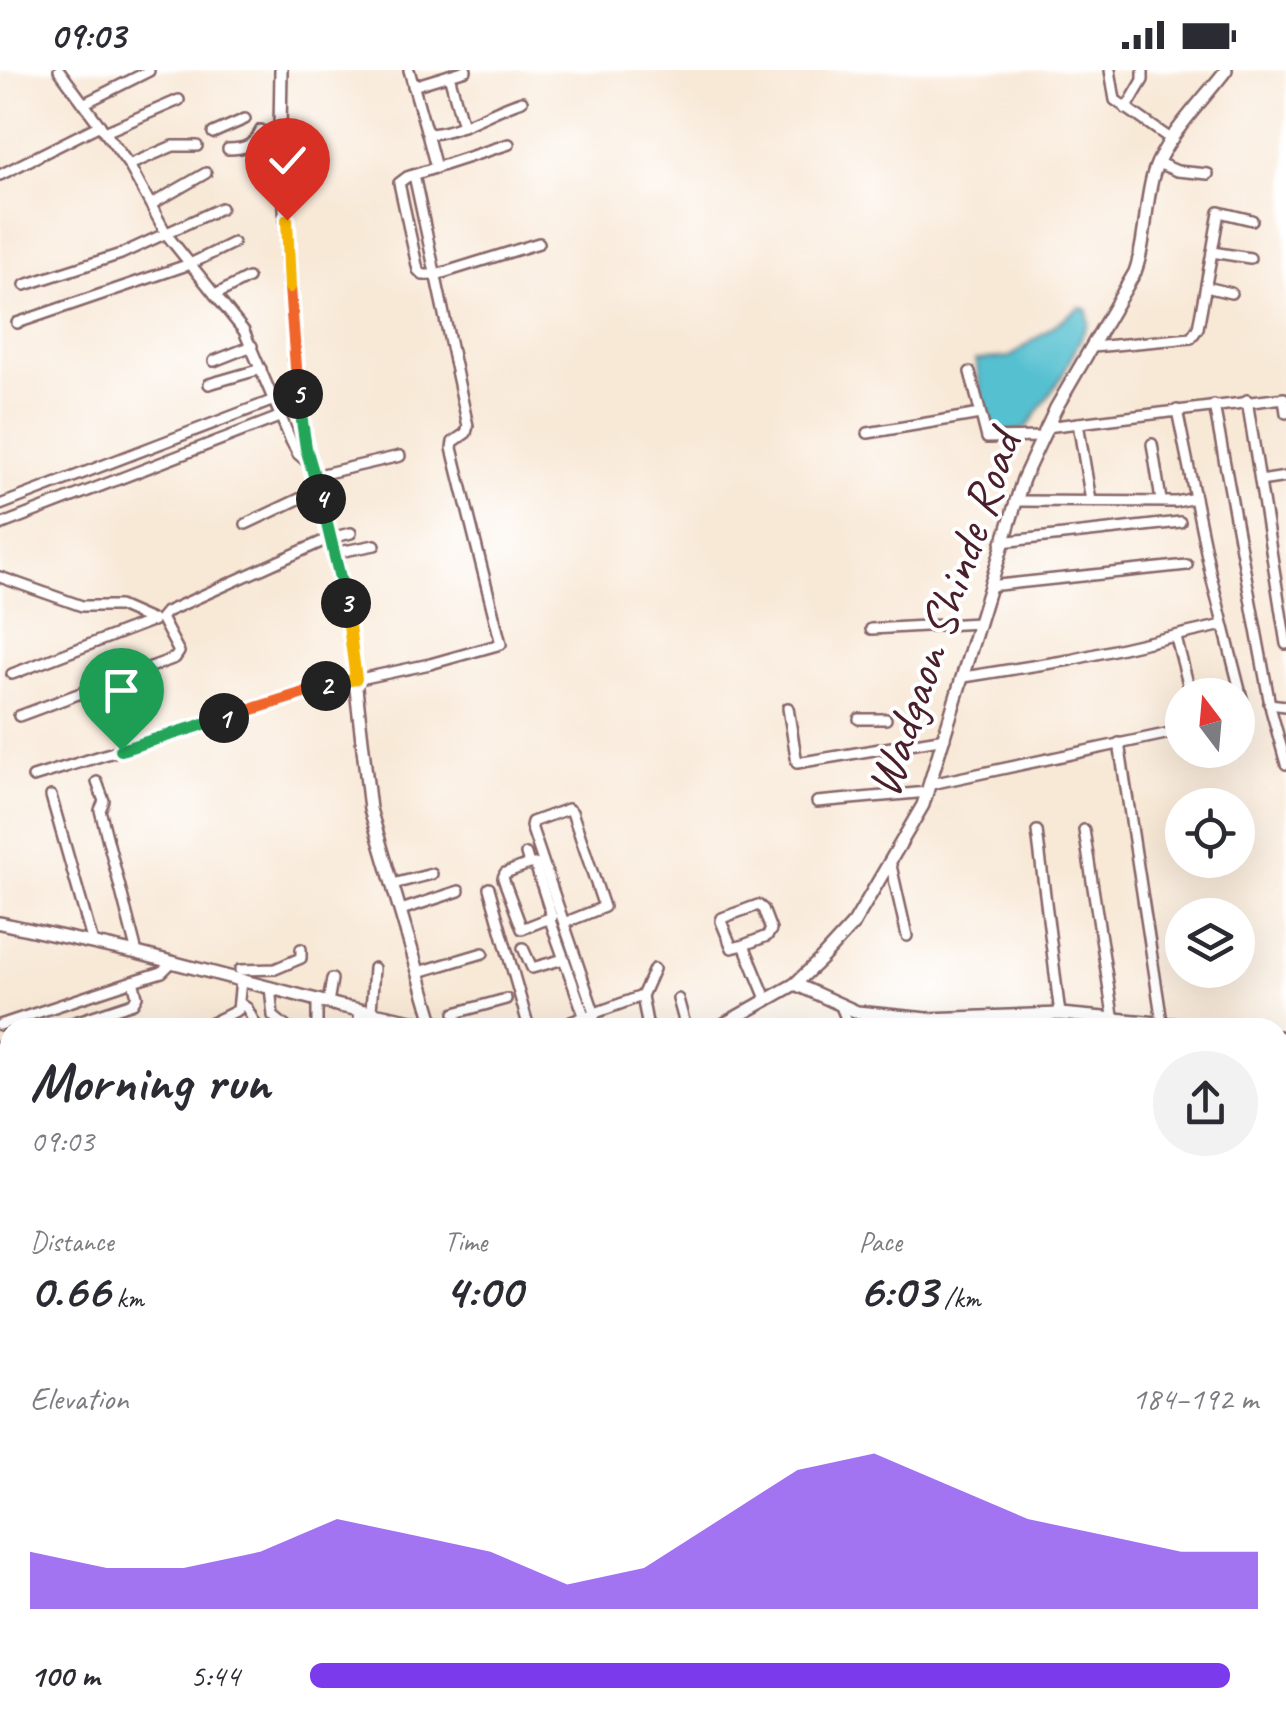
<!DOCTYPE html>
<html lang="en">
<head>
<meta charset="utf-8">
<style>
  :root { --surface:#fff; --page:#f2f2f3; --text:#2b2b33; --muted:#7c7c81; --accent:#7c3aed }
  body { margin:0; font-family:Caveat,sans-serif; background:var(--page); color:var(--text); height:100vh; display:flex; flex-direction:column; font-size:38px; white-space:nowrap }
  * { box-sizing:border-box; margin:0 }
  p { font-size:32px; color:var(--muted) }
  .icon { flex:none; width:55px; height:55px; fill:none; stroke:currentColor; stroke-width:2; stroke-linecap:round; stroke-linejoin:round }
  .map { position:relative; flex:1; overflow:hidden }
  .panel { position:absolute; left:0px; top:948px; width:1288px; height:718px; display:flex; flex-direction:column; background:var(--surface); border-radius:30px 30px 0 0; box-shadow:0 10px 40px #0002 }
  .panel>* { flex:none }
  .needle { width:65px; rotate:344deg }
  .fabs { position:absolute; left:1165px; top:608px; display:grid; gap:20px }
  .fabs a { display:grid; place-items:center; width:90px; height:90px; border-radius:50%; background:var(--surface); box-shadow:0 10px 40px #0002; font-size:50px }
  .pin { position:absolute; display:grid; place-items:center; width:85px; height:85px; color:#fff; margin:-102px -42px; border-radius:50% 50% 50% 0; rotate:-45deg; box-shadow:0 0 10px #0007 }
  .pin .icon { rotate:45deg }
  .km { position:absolute; width:50px; height:50px; margin:-25px; border-radius:50%; background:#222; color:#fff; font-size:28px; line-height:50px; text-align:center }
  .round { display:grid; place-items:center; flex:none; width:105px; height:105px; border-radius:52px; background:var(--page) }
  .headline { display:flex; align-items:center; justify-content:space-between; height:170px; padding:0 30px }
  h1 { font-size:55px; font-weight:700; line-height:75px }
  .metrics { display:grid; grid-template-columns:repeat(3,1fr); gap:15px; height:170px; padding:10px 30px }
  .metrics div { display:grid; align-content:center }
  .metrics b { font-size:50px; font-weight:700 }
  .metrics small { font-size:28px; font-weight:400 }
  .metrics p { font-size:28px }
  .chart { height:280px; padding:20px 30px }
  .chart p { display:flex; justify-content:space-between }
  .chart svg { width:100%; height:180px; margin-top:10px; fill:var(--accent); opacity:.7 }
  ul { padding:0 30px; list-style:none; font-size:32px }
  li { display:grid; grid-template-columns:160px 120px 1fr; align-items:center; height:75px }
  li i { height:25px; border-radius:12px; background:var(--accent) }
  .status { display:flex; justify-content:space-between; align-items:center; height:70px; padding:0 50px; background:var(--surface); direction:ltr }
  .status svg { height:28px; fill:currentColor }
  .map>svg:first-child { display:block }
  .water { fill:#55c0d0; stroke:#50707e; stroke-width:2.5 }
  .lines { fill:none; stroke-linecap:round; stroke-linejoin:round }
  .street-casing { stroke:#876567; stroke-width:14 }
  .secondary-casing { stroke:#876567; stroke-width:16 }
  .street { stroke:#fff; stroke-width:9 }
  .secondary { stroke:#fff; stroke-width:11 }
  .split-1-casing { stroke:#fff; stroke-width:20 }
  .split-2-casing { stroke:#fff; stroke-width:20 }
  .split-3-casing { stroke:#fff; stroke-width:20 }
  .split-4-casing { stroke:#fff; stroke-width:20 }
  .split-5-casing { stroke:#fff; stroke-width:20 }
  .split-6-casing { stroke:#fff; stroke-width:20 }
  .split-7-casing { stroke:#fff; stroke-width:20 }
  .split-1 { stroke:#22a559; stroke-width:12 }
  .split-2 { stroke:#f0652b; stroke-width:12 }
  .split-3 { stroke:#f5b400; stroke-width:12 }
  .split-4 { stroke:#22a559; stroke-width:12 }
  .split-5 { stroke:#22a559; stroke-width:12 }
  .split-6 { stroke:#f0652b; stroke-width:12 }
  .split-7 { stroke:#f5b400; stroke-width:12 }
  .labels { text-anchor:middle; dominant-baseline:central; stroke-width:8; stroke-linejoin:round; paint-order:stroke }
  .street-label { font-size:50px; fill:#4a1f2b; stroke:#fff }
</style>
</head>
<body>
<div class="status"><b>09:03</b><svg viewBox="0 0 49 12"><path d="M0 12V9h3v3zM5 12V6h3v6zM10 12V3h3v9zM15 12V0h3v12zM26 1h20v11H26zM47 4h2v5h-2z"/></svg></div>
<div class="map">
<svg width="1286" height="1664" viewBox="0 0 1286 1664">
  <rect width="100%" height="100%" fill="#fff"/>
  <filter id="ink" filterUnits="userSpaceOnUse"><feTurbulence type="fractalNoise" baseFrequency=".01" numOctaves="2"/><feDisplacementMap in="SourceGraphic" scale="20" xChannelSelector="R" yChannelSelector="G"/><feConvolveMatrix kernelMatrix="1 2 1 2 8 2 1 2 1" color-interpolation-filters="sRGB"/></filter>
  <filter id="wash" filterUnits="userSpaceOnUse"><feTurbulence type="fractalNoise" baseFrequency=".0048" numOctaves="4" result="noise"/><feDisplacementMap in="SourceGraphic" scale="40" xChannelSelector="R" yChannelSelector="G"/><feGaussianBlur stdDeviation="2.25" result="paint"/><feColorMatrix in="noise" values="0 0 0 0 0 0 0 0 0 0 0 0 0 0 0 0 0 1.4 0 .05"/><feComposite in="paint" operator="in"/></filter>
  <g filter="url(#wash)">
    <rect width="100%" height="100%" fill="#f8e8d6"/>
    <path class="water" d="M1080,237l7,3 1,13 -26,53 -34,50 -9,5 -28,2 -8,-24 -7,-49 34,-3z"/>
  </g>
  <g filter="url(#ink)">
    <g class="lines">
      <g class="street-casing">
        <g id="street">
          <path d="M59,0l70,95 38,70 77,96 47,110 7,13 13,11"/>
          <path d="M409,0l17,60 5,4c34,-4 59,-23 91,-33"/>
          <path d="M1110,0l5,30 57,40"/>
          <path d="M449,5l14,51"/>
          <path d="M413,16l53,-16"/>
          <path d="M85,33l64,-32"/>
          <path d="M1126,39l17,-29v-10"/>
          <path d="M426,60l10,38"/>
          <path d="M105,62l74,-32"/>
          <path d="M213,63l32,-14"/>
          <path d="M509,74l-102,33 -8,6 19,87 5,5h13l103,-32"/>
          <path d="M228,79c17,0 25,-3 33,-19"/>
          <path d="M1158,93l19,8 31,3"/>
          <path d="M129,95l44,-19h24"/>
          <path d="M0,105l100,-50"/>
          <path d="M152,134l54,-31"/>
          <path d="M1212,182l7,-40 33,8"/>
          <path d="M25,215l96,-31 100,-46"/>
          <path d="M1206,217l25,6"/>
          <path d="M215,225l33,-17"/>
          <path d="M17,253l173,-59 43,-21"/>
          <path d="M1093,277l98,-9 7,-10 14,-76 38,6"/>
          <path d="M214,291l38,-15"/>
          <path d="M970,302l17,66 53,-1"/>
          <path d="M209,314l52,-15"/>
          <path d="M1247,330l39,244"/>
          <path d="M1214,335l57,305 15,54"/>
          <path d="M1177,340l34,166 34,134"/>
          <path d="M1078,353l13,78"/>
          <path d="M1046,357l238,-29 2,15"/>
          <path d="M868,363l112,-19"/>
          <path d="M1152,374l9,56"/>
          <path d="M314,406l86,-20"/>
          <path d="M1260,411l26,-4"/>
          <path d="M1015,431l161,1 19,-4"/>
          <path d="M0,435l274,-105"/>
          <path d="M246,454l72,-34"/>
          <path d="M0,455l279,-108"/>
          <path d="M1001,472l179,-20"/>
          <path d="M334,483l41,-8"/>
          <path d="M0,507l82,29h37l34,15"/>
          <path d="M989,516l198,-21"/>
          <path d="M871,559l108,-6"/>
          <path d="M1176,568l15,57"/>
          <path d="M12,604l142,-54"/>
          <path d="M964,607l106,-17 153,-35"/>
          <path d="M1269,634l17,2"/>
          <path d="M788,638l9,55 148,-25"/>
          <path d="M19,646l156,-58 4,-6 -18,-34 5,-6 164,-74 21,-5"/>
          <path d="M859,649h27"/>
          <path d="M1119,673l43,279"/>
          <path d="M33,707l294,-91 103,-22 71,-20 -49,-196 1,-6 13,-9 2,-7 -54,-251"/>
          <path d="M97,712l7,19 -4,9 37,143"/>
          <path d="M931,714l239,-51"/>
          <path d="M51,726l42,147"/>
          <path d="M817,732l111,-10"/>
          <path d="M1084,760l31,198"/>
          <path d="M1037,761l23,183"/>
          <path d="M526,784l3,10 -24,9 -2,5 19,51 30,-12 -17,-53h-6"/>
          <path d="M890,791l17,75"/>
          <path d="M393,814l39,-10"/>
          <path d="M489,818l40,140"/>
          <path d="M401,840l58,-19"/>
          <path d="M550,850l35,98"/>
          <path d="M564,853l40,-16 -32,-95 -4,-3 -36,13 -1,4 64,189"/>
          <path d="M744,875l23,-9 4,-6 -8,-21 -5,-4 -36,13 -1,3 11,27 12,-3 23,56"/>
          <path d="M523,878l9,20 32,-9"/>
          <path d="M240,900l35,-1 26,-11v-9"/>
          <path d="M419,902l64,-19"/>
          <path d="M270,917l3,29 13,11"/>
          <path d="M678,929l8,29"/>
          <path d="M328,933l4,-24"/>
          <path d="M241,934l6,4 10,20"/>
          <path d="M840,934l10,24"/>
          <path d="M371,941l3,-43"/>
          <path d="M0,955l133,-44"/>
          <path d="M57,958l76,-25 4,-7 -4,-15 29,-9 10,-10"/>
          <path d="M201,958l37,-18 3,-30"/>
          <path d="M317,958v-28"/>
          <path d="M358,958l2,-19"/>
          <path d="M459,958l-4,-15 51,-14"/>
          <path d="M554,958l88,-32"/>
          <path d="M648,958l-6,-32 12,-27"/>
          <path d="M0,976l10,-3"/>
          <path d="M0,1033l10,-5"/>
          <path d="M0,1046l10,27"/>
          <path d="M0,1148l10,-3"/>
          <path d="M0,1179l10,-3"/>
          <path d="M1278,1305l8,-2"/>
          <path d="M1278,1356l8,5"/>
          <path d="M1278,1378l8,-3"/>
          <path d="M1278,1417l8,-3"/>
          <path d="M1278,1431v6"/>
          <path d="M1278,1470l8,-3"/>
          <path d="M1278,1501l8,24"/>
          <path d="M1278,1547l8,-3"/>
          <path d="M0,1569l10,-1"/>
          <path d="M0,1639l10,-1"/>
          <path d="M65,1655l1,9"/>
          <path d="M92,1655v9"/>
          <path d="M138,1655v9"/>
          <path d="M186,1655l1,9"/>
          <path d="M298,1655v9"/>
          <path d="M507,1655l1,3"/>
          <path d="M599,1655l1,9"/>
          <path d="M655,1655l4,9"/>
          <path d="M978,1655l3,9"/>
          <path d="M1053,1655l2,9"/>
          <path d="M1130,1655l2,9"/>
          <path d="M1208,1655l1,9"/>
          <path d="M1241,1655l1,9"/>
          <path d="M14,1664h25"/>
          <path d="M241,1664l1,-9"/>
          <path d="M479,1664l3,-9"/>
        </g>
      </g>
      <g class="secondary-casing">
        <g id="secondary">
          <path d="M281,0l-1,59 16,254 10,64 18,59 23,105 23,198 63,213"/>
          <path d="M0,853l137,30 203,53 106,22"/>
          <path d="M795,914l62,28 70,7 133,-5 152,14"/>
          <path d="M717,958l78,-44 26,-25 33,-36 69,-118 100,-326 33,-71 79,-136c12,-33 9,-68 19,-100 10,-33 51,-74 72,-102"/>
          <path d="M1278,967l8,2"/>
          <path d="M0,1450l10,-3"/>
          <path d="M380,1664l1,-9"/>
        </g>
      </g>
      <use href="#street" class="street"/>
      <use href="#secondary" class="secondary"/>
    </g>
  </g>
  <g class="lines" filter="url(#ink)">
    <g class="split-1-casing">
      <path id="split-1" d="M121,680l103,-32"/>
    </g>
    <g class="split-2-casing">
      <path id="split-2" d="M224,648l102,-32"/>
    </g>
    <g class="split-3-casing">
      <path id="split-3" d="M326,616l30,-7 -10,-76"/>
    </g>
    <g class="split-4-casing">
      <path id="split-4" d="M321,429l25,104"/>
    </g>
    <g class="split-5-casing">
      <path id="split-5" d="M298,324l8,54 15,51"/>
    </g>
    <g class="split-6-casing">
      <path id="split-6" d="M290,217l8,107"/>
    </g>
    <g class="split-7-casing">
      <path id="split-7" d="M287,150l3,67"/>
    </g>
    <use href="#split-1" class="split-1"/>
    <use href="#split-2" class="split-2"/>
    <use href="#split-3" class="split-3"/>
    <use href="#split-4" class="split-4"/>
    <use href="#split-5" class="split-5"/>
    <use href="#split-6" class="split-6"/>
    <use href="#split-7" class="split-7"/>
  </g>
  <g class="labels">
    <g class="street-label">
      <text transform="translate(943 544) rotate(-71)">Wadgaon Shinde Road</text>
    </g>
  </g>
</svg>
<div class="fabs">
<a><svg class="needle" viewBox="-14 -14 28 28"><path d="M0-13l5 13h-10z" fill="#e53935"/><path d="M0 13l5-13h-10z" fill="#7c7c81"/></svg></a>
<a><svg class="icon" aria-label="locate" viewBox="0 0 24 24"><circle cx="12" cy="12" r="6"/><path d="M12 2v4M12 18v4M2 12h4M18 12h4"/></svg></a>
<a><svg class="icon" aria-label="layers" viewBox="0 0 24 24"><path d="M12 4l9 5-9 5-9-5zM3 14l9 5 9-5"/></svg></a>
</div>
<div class="pin" style="left:121px;top:680px;background:#1e9e55"><svg class="icon" aria-label="arrive" viewBox="0 0 24 24"><path d="M6 21V4h12l-3 4 3 4H6"/></svg></div>
<div class="pin" style="left:287px;top:150px;background:#d93025"><svg class="icon" aria-label="check" viewBox="0 0 24 24"><path d="M5 12l5 5 9-10"/></svg></div>
<b class="km" style="left:224px;top:648px">1</b>
<b class="km" style="left:326px;top:616px">2</b>
<b class="km" style="left:346px;top:533px">3</b>
<b class="km" style="left:321px;top:429px">4</b>
<b class="km" style="left:298px;top:324px">5</b>
<section class="panel">
<div class="headline"><div><h1>Morning run</h1><p>09:03</p></div><a class="round"><svg class="icon" aria-label="share" viewBox="0 0 24 24"><path d="M12 15V3M7 8l5-5 5 5M5 13v7h14v-7"/></svg></a></div>
<div class="metrics">
<div><p>Distance</p><b>0.66<small> km</small></b></div>
<div><p>Time</p><b>4:00</b></div>
<div><p>Pace</p><b>6:03<small> /km</small></b></div>
</div>
<div class="chart"><p><span>Elevation</span>184–192 m</p>
<svg viewBox="0 0 160 44" preserveAspectRatio="none"><path d="M0 44V30L10 34L20 34L30 30L40 22L50 26L60 30L70 38L80 34L90 22L100 10L110 6L120 14L130 22L140 26L150 30L160 30V44z"/></svg>
</div>
<ul>
<li><b>100 m</b>5:44<i style="width:97%"></i></li>
</ul>
</section>
</div>
</body>
</html>
